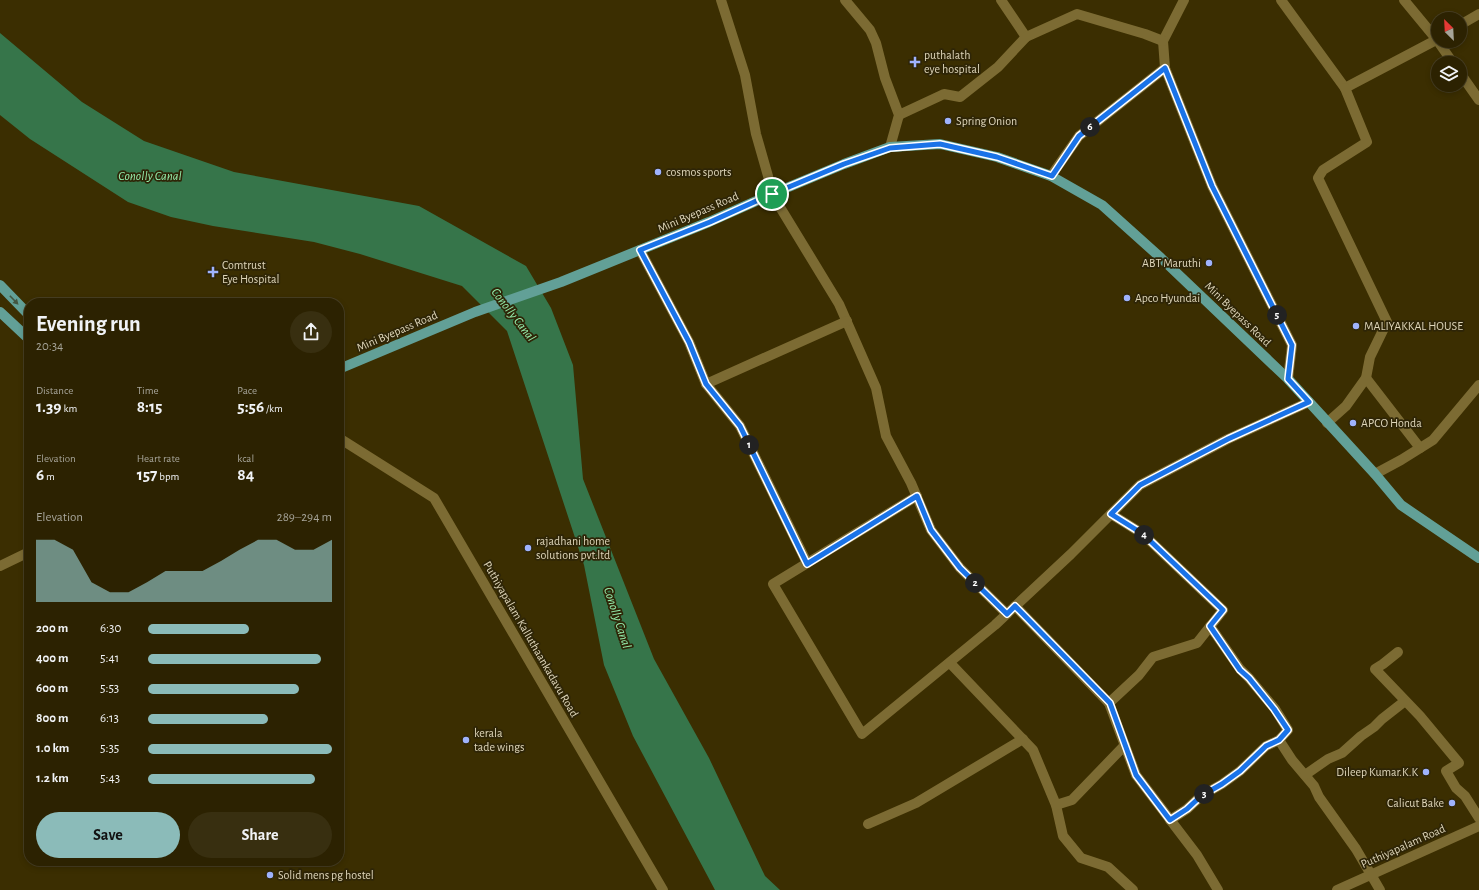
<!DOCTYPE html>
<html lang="en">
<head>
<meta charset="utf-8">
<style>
  :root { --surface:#2c2201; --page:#382f10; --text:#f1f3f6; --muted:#a6a499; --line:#483f23; --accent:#8bbbb9 }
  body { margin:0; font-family:"Alegreya Sans",sans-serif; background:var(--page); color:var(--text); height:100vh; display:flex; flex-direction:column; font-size:15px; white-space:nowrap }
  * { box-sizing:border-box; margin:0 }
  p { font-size:13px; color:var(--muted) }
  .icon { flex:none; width:22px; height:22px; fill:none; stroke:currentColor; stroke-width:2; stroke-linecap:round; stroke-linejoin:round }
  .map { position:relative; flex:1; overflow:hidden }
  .panel { position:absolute; left:24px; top:298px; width:320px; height:568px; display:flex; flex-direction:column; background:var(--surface); border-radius:16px; box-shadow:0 2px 6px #0003,0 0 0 1px var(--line) }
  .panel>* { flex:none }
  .needle { width:26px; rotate:336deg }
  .controls { position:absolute; left:1431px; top:12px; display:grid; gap:8px }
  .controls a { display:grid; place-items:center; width:36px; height:36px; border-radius:50%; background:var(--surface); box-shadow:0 2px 6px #0003,0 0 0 1px var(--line); font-size:20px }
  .pin { position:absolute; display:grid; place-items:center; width:34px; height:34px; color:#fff; margin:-17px; border:2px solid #fff; border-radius:50%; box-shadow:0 1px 4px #0007 }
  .km { position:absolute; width:20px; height:20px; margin:-10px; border-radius:50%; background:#222; color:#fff; font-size:11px; line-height:20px; text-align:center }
  .round { display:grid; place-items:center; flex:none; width:42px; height:42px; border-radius:21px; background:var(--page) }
  .overview { display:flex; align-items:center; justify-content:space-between; height:68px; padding:0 12px }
  h1 { font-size:22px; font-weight:700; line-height:30px }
  .metrics { display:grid; grid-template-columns:repeat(3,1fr); gap:6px; height:68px; padding:4px 12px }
  .metrics div { display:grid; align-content:center }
  .metrics b { font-size:17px; font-weight:700 }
  .metrics small { font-size:11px; font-weight:400 }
  .metrics p { font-size:11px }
  .chart { height:112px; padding:8px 12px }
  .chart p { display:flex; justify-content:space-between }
  .chart svg { width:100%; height:72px; margin-top:4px; fill:var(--accent); opacity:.7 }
  .cta { display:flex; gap:8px; margin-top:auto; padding:8px 12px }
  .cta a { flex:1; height:46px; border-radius:24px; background:var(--accent); color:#111; font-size:16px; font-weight:700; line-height:46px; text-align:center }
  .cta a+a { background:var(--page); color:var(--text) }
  ul { padding:0 12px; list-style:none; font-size:13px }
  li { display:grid; grid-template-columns:64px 48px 1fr; align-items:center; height:30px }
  li i { height:10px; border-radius:5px; background:var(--accent) }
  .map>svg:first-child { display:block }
  .water { fill:#36754a }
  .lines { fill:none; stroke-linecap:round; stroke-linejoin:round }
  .minor { stroke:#7c6b33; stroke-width:10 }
  .major { stroke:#62a097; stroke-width:10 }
  .oneway { fill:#435641 }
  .route-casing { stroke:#fff; stroke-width:8 }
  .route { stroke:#1a73e8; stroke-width:5 }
  .poi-dot { fill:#9fb3fd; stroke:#2e2507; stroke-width:1.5 }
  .labels { text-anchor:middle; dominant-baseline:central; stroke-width:3.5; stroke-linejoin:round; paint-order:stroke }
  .poi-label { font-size:12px; fill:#ded5b9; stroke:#2e2507; text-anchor:start }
  .street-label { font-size:12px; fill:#ded5b9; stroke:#2e2507 }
  .water-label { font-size:13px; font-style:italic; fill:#95eead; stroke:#2e2507 }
</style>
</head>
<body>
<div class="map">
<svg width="1479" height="890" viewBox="0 0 1479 890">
  <rect width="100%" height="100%" fill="#3b2e01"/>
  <path class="water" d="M0,33l82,69 62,39 90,31 185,34 107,60 25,42 22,57 10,114 71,180 55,99 56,118 15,14h-65l-82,-154 -29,-71 -20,-100 -77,-234 -45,-45 -102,-32 -46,-12 -101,-16 -42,-9 -43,-15 -98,-63 -30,-24z"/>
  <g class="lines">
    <g class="minor">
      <path d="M721,0l24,75 11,59 12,42 4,18 67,110 37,84 10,48 25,47 20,47 29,38 47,46"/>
      <path d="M845,0l25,30 6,13 9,35 14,37 -9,32"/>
      <path d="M1001,0l25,37"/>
      <path d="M1281,0l64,88 93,-49"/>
      <path d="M1404,0l33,40 16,23"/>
      <path d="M1460,25l19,-11"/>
      <path d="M1165,68l-2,-27 21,-41"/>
      <path d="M1460,73l19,27"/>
      <path d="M899,115l45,-21 16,3 38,-30 28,-30 51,-23 68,20 18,7"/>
      <path d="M1051,176l28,-40 86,-68 47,118 80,159 -4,34"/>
      <path d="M640,250l49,92 17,42 34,42 67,137"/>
      <path d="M1366,378l54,70"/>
      <path d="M706,384l141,-63"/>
      <path d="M1327,423l19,-17 20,-28 4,-21 17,-35 -69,-144 5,-8 44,-28 -22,-54"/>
      <path d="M339,438l95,60 229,392"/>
      <path d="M1375,474l26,-14 32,-20 46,-55"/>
      <path d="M917,496l-144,88 89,150 133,-109 76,-71 69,-69 88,-46 81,-37"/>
      <path d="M0,566l29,-14"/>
      <path d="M1015,606l94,97 30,-28 14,-18 44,-14 26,-33 -80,-76 -32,-20"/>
      <path d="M1210,626l30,43 9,9 26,31 13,21 -9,10 13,20 22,26 5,11 37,52 24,41"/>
      <path d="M1398,652l-15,12 -8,5 45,47 39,47 -13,8 10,17 9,8 14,22"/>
      <path d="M950,663l83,87 23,55 7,31 18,22 27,9 25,23"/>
      <path d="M1109,703l27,72 61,80 21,35"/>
      <path d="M1305,775l23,-16 14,-6 19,-17 13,-9 8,-8 23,-18"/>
      <path d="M1056,805l16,-5 53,-55"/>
      <path d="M1170,820l17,-11 14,-13 21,-12 18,-13 26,-25 13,-6"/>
      <path d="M868,824l48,-21 107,-64"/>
      <path d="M1337,890l142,-64"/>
    </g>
    <g class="major">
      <path d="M0,285l29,30"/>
      <path d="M0,312l29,27"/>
      <path d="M339,369l136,-57 86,-30 148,-60 63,-28 72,-30 46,-17 50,-3 57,13 54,19 51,29 59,53 127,121 87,95 26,31 78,53"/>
    </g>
  </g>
  <defs><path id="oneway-solid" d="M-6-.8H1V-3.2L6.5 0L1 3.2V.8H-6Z"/></defs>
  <use class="oneway" href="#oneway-solid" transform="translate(14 300) rotate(46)"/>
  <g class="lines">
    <g class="route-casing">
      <path id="route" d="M1165,68l47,118 80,159 -4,34 21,23 -81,37 -88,46 -29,29 32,20 80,76 -13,16 30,44 9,8 25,31 14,21 -9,10 -13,6 -26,25 -18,13 -21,12 -14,13 -17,11 -34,-45 -26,-72 -95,-97 -8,8 -47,-46 -29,-38 -14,-34 -110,68 -67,-138 -34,-42 -17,-42 -49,-92 70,-28 62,-28 72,-30 46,-16 50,-4 57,13 55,19 27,-40z"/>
    </g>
    <use href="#route" class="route"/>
  </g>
  <g class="poi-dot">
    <path d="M913 56h4v4h4v4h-4v4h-4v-4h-4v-4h4z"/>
    <circle cx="948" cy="121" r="4"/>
    <circle cx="658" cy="172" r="4"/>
    <circle cx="1209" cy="263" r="4"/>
    <path d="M211 266h4v4h4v4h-4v4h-4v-4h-4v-4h4z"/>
    <circle cx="1127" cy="298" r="4"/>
    <circle cx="1356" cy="326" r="4"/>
    <circle cx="1353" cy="423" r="4"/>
    <circle cx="528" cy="548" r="4"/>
    <circle cx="466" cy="740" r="4"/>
    <circle cx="1426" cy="772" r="4"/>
    <circle cx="1452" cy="803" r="4"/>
    <circle cx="270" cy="875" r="4"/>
  </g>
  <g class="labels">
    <g class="poi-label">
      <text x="924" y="55">puthalath<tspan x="924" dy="14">eye hospital</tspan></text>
      <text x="956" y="121">Spring Onion</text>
      <text x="666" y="172">cosmos sports</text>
      <text x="1201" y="263" text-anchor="end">ABT Maruthi</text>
      <text x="222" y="265">Comtrust<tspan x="222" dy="14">Eye Hospital</tspan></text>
      <text x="1135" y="298">Apco Hyundai</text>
      <text x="1364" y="326">MALIYAKKAL HOUSE</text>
      <text x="1361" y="423">APCO Honda</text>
      <text x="536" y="541">rajadhani home<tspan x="536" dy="14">solutions pvt.ltd</tspan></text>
      <text x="474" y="733">kerala<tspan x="474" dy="14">tade wings</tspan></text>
      <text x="1418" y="772" text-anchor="end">Dileep Kumar.K.K</text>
      <text x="1444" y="803" text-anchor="end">Calicut Bake</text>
      <text x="278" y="875">Solid mens pg hostel</text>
    </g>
    <g class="street-label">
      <text transform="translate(698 212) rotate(-23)">Mini Byepass Road</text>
      <text transform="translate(1238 314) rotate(44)">Mini Byepass Road</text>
      <text transform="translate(397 331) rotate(-23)">Mini Byepass Road</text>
      <text transform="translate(531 639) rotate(60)">Puthiyapalam Kalluthaankadavu Road</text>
      <text transform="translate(1403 846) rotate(-24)">Puthiyapalam Road</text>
    </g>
    <g class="water-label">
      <text x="150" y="176">Conolly Canal</text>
      <text transform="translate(513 315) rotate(52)">Conolly Canal</text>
      <text transform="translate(617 618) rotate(72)">Conolly Canal</text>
    </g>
  </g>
</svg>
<div class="controls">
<a><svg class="needle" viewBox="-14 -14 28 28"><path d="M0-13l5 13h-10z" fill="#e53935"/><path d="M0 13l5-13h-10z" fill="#a6a499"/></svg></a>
<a><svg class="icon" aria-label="layers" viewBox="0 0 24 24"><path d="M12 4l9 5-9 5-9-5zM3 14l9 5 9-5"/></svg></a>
</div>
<div class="pin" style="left:772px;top:194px;background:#1e9e55"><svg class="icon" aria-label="arrive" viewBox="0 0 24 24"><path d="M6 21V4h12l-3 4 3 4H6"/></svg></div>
<b class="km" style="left:749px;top:445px">1</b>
<b class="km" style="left:975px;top:583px">2</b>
<b class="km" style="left:1204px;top:794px">3</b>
<b class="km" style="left:1144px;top:535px">4</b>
<b class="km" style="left:1277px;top:315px">5</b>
<b class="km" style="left:1090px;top:127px">6</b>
<section class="panel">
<div class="overview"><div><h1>Evening run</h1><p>20:34</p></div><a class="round"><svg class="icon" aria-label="share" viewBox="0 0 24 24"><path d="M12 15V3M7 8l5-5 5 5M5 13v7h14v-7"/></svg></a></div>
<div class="metrics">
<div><p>Distance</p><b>1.39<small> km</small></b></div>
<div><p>Time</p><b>8:15</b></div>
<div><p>Pace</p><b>5:56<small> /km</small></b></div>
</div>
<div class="metrics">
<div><p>Elevation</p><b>6<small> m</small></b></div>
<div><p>Heart rate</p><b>157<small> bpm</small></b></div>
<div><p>kcal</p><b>84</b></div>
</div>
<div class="chart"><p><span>Elevation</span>289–294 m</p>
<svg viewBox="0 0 160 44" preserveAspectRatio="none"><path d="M0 44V6L10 6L20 12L30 32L40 38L50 38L60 32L70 25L80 25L90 25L100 19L110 12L120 6L130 6L140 12L150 12L160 6V44z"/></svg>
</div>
<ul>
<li><b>200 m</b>6:30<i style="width:55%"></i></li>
<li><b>400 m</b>5:41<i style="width:94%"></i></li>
<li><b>600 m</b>5:53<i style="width:82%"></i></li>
<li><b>800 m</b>6:13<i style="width:65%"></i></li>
<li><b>1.0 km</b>5:35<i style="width:100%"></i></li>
<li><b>1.2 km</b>5:43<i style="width:91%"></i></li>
</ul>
<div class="cta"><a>Save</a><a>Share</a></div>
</section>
</div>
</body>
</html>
